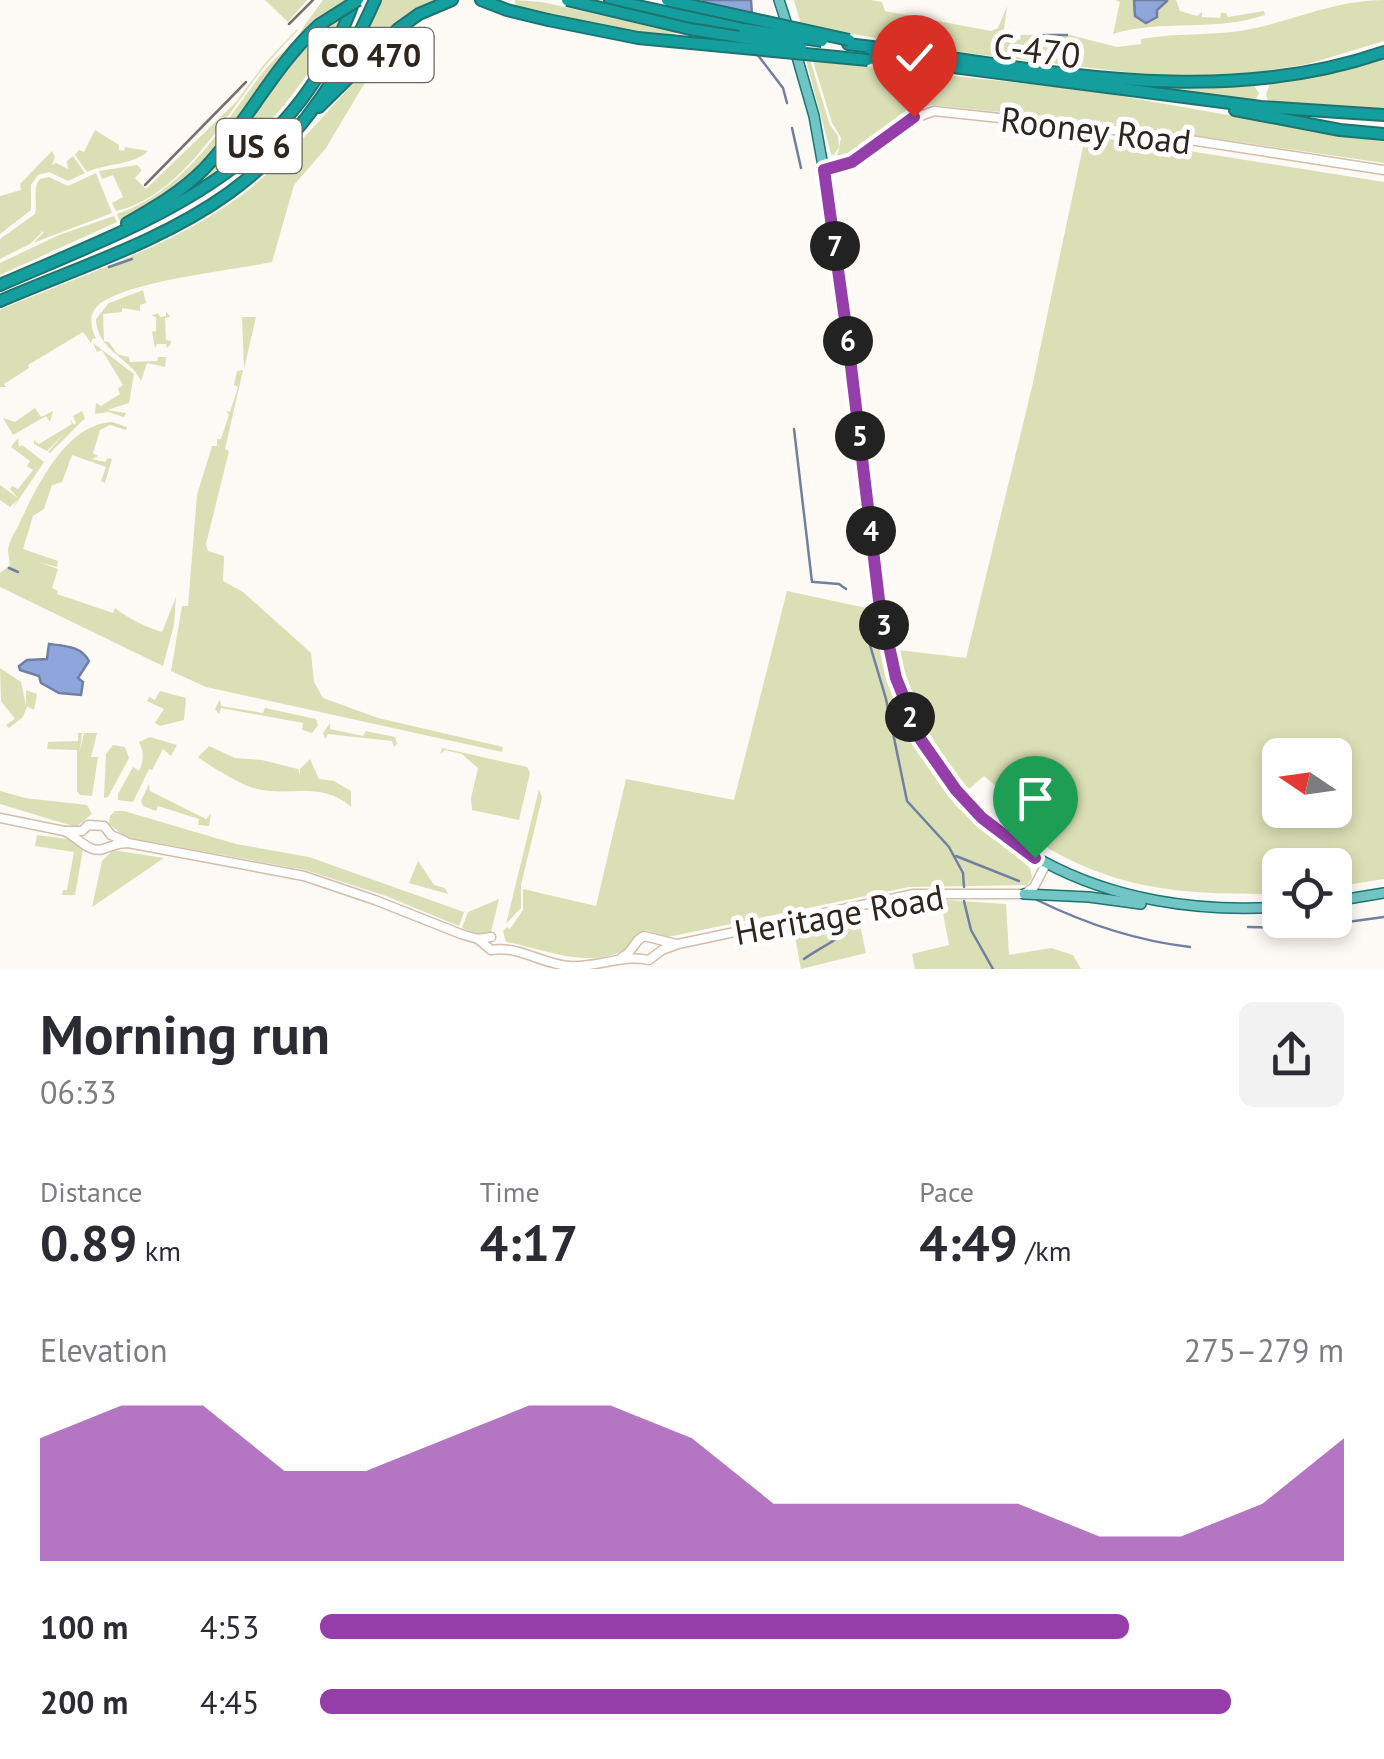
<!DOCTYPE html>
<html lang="en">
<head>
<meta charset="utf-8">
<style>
  :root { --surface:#fff; --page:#f2f2f3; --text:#2b2b33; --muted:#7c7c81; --accent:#953da9 }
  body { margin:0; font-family:"PT Sans",sans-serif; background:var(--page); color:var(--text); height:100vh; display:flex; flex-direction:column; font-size:38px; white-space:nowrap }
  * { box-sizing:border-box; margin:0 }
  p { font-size:32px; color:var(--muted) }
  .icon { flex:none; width:55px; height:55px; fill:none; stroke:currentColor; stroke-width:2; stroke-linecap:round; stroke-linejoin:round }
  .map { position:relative; height:969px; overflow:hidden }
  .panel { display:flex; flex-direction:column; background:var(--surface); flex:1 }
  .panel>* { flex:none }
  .needle { width:65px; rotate:283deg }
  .controls { position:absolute; left:1262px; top:738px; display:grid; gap:20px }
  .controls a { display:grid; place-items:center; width:90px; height:90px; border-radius:15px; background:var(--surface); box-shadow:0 5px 15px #0003; font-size:50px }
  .pin { position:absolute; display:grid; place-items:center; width:85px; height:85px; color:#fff; margin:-102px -42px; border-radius:50% 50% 50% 0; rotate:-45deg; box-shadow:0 0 10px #0007 }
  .pin .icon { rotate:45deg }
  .km { position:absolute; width:50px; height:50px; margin:-25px; border-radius:50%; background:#222; color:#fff; font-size:28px; line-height:50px; text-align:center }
  .round { display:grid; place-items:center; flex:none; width:105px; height:105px; border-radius:15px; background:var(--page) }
  .summary { display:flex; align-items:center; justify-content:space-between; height:170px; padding:0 40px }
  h1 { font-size:55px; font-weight:700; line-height:75px }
  .metrics { display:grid; grid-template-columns:repeat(3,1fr); gap:15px; height:170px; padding:10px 40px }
  .metrics div { display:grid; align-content:center }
  .metrics b { font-size:50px; font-weight:700 }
  .metrics small { font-size:28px; font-weight:400 }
  .metrics p { font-size:28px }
  .chart { height:280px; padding:20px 40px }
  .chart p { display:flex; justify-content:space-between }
  .chart svg { width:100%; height:180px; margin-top:10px; fill:var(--accent); opacity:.7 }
  ul { padding:0 40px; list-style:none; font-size:32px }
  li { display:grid; grid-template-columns:160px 120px 1fr; align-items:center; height:75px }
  li i { height:25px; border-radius:12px; background:var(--accent) }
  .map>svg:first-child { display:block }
  .green { fill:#dbdfb5; fill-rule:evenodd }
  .water { fill:#8ea6db; stroke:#717fa2; stroke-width:2.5 }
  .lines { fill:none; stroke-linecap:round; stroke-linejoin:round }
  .stream { stroke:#717fa2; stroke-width:2.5 }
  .secondary-casing { stroke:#d3bdab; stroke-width:11 }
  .primary-casing { stroke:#1d7471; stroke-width:12 }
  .highway-casing { stroke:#1d7471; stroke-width:14 }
  .secondary { stroke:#fff; stroke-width:8 }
  .primary { stroke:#72c5c5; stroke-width:9 }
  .highway { stroke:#149f9e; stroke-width:10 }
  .tram { stroke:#79726c; stroke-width:2.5 }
  .highway-bridge-casing { stroke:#1d7471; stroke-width:14; stroke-linecap:butt }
  .highway-bridge { stroke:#149f9e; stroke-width:10 }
  .route-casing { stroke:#fff; stroke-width:20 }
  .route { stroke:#953da9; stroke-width:12 }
  .labels { text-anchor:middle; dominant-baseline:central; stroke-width:10; stroke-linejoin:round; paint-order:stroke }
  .shield { fill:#fff; stroke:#6c6662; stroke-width:2.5 }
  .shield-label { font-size:32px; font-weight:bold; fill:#2d251e }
  .street-label { font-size:35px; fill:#2d251e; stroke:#fff }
</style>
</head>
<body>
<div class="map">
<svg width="1384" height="969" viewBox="0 0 1384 969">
  <rect width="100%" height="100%" fill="#fdf9f5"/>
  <g class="green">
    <path d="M265,0h42l-19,22z"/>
    <path d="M323,0h24c-72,44 -97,112 -151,171l-19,16 -57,34 -3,-7c70,-24 104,-88 147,-143 11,-14 28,-25 37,-40 7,-11 14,-20 22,-31z"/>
    <path d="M382,0h57l-50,28 -40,43z"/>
    <path d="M515,0l27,2 133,30 -1,6 -64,-8 -95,-23z"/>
    <path d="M794,0h77l11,2 3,9 106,20 7,-3 9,-22 -4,30 17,4 1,-5 45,-1 51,13 24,-3v-5c38,-7 77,-2 115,-11 43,-10 83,-28 128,-28v41l-76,23 -63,10 -78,3 -217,-26 -149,-26z"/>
    <path d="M1115,0h61l4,11 17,5 5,-4v5l18,1 1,-5h5l2,4 36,-6 1,4c-48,17 -105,4 -152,19l7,-32z"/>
    <path d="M341,18c-38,74 -88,130 -157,176l75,-87 39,-52z"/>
    <path d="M297,29l1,1c-13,14 -26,27 -37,41 -37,48 -82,127 -145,140l-4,-8 11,-6 -10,-22 -11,4 -3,-8 38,-6 5,5 -7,8 11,11 89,-86 31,-41z"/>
    <path d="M393,42l4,2 -21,20 -50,84 -32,37 -22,77c-36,8 -158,20 -177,47 -7,10 -3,20 1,30l-3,-1 -2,5 -8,-11 -55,33 1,3 -25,16 2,3h-6v-77c79,-34 174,-64 242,-115 57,-44 100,-104 151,-153z"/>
    <path d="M1384,56v54l-116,-8 -2,-8 4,-10 53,-10z"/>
    <path d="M806,60h4l20,65 8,11 1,11 -5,8 -3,-1z"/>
    <path d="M813,61l273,29 227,40 71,8v25l-283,-41 -169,-17 -30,9 -49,38 -16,6 4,-20 -9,-15z"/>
    <path d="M1142,86l57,3 55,-3 5,7 -4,8z"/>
    <path d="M95,130l24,15v5l5,1 1,-4 23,4c-13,14 -42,12 -61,21l-12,-17 4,-5 5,2z"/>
    <path d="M1085,137l42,4 257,41v697l-49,8v-22h-55v29c-91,0 -158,-1 -239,-50l8,-12 -65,-56 -15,13c-37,-41 -56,-86 -71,-139l68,8 66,-271zM1335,755v55h-55v-55z"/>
    <path d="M52,151l3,6 -3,8 4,-2 12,6 -1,-8 6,-5 12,17 -17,8 -19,-9 -11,3 -7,10v25l-31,24v-38l21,-6 -1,-6z"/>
    <path d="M96,173l16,40 -79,30 11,-11 -6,-1 4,1 -12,12 -30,15v-20l35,-25c3,-12 -3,-26 5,-35l9,-2 19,9z"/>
    <path d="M114,216l3,6 -117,53v-12l59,-28z"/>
    <path d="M143,290l3,13 -6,2v6l-18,-3v4l-19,2 1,27 5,1 8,12 12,3 1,5 27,-1 1,-4h8l-1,10 -18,-4 -6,18c-11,-24 -44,-30 -45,-62l13,-16z"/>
    <path d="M166,311l4,6 -5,1 1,22 5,1 -1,4 -3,3 -1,-4h-9l-2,4 -3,-16 4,-1v-14l-5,-1 7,-3 2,4 6,-1z"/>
    <path d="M242,317h14l-12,52z"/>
    <path d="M93,343l41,31 -5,29 -22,7 19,3 -2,4 -16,-5 -13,2 1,-11 5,3 19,-12 -2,-5 5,-4 -21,-35 -5,2z"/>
    <path d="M243,370l-18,79 4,2 -23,93 2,7 16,5 -1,25 20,11 68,61 3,29 9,16 55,20 125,29 -1,5 -296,-65 -35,-16 11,-65h6l9,-111 15,-49h5v-7h4l8,-24 -3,-4 4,1 8,-25 -4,-2 3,-14z"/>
    <path d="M35,408l6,9 12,-6 -3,11 -4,-6 -33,19 -10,-17 12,4z"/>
    <path d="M82,411l3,7 -35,35 -2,-1 18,-20 -19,19 -13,-7v-4l5,4 33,-20 -2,-5 4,6 2,-2 -3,-7z"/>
    <path d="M112,422l15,5 -1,3 -16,-5 -10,5 -7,23 5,3 -6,3 13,3 3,-4 4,1 -7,24 -4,-2 5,-14 -34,-12 -10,27 -10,3 -8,24 -11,7 -10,33 35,12 -1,6 -19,-5 20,7 -6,19 6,3 -1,3 56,19 2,-5c14,11 29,18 47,24l14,-35 -2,28 -11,41 -163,-79v-14l10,-8c0,-1 -2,-14 -2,-15 1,-10 10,-23 11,-26 17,-35 46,-100 93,-102z"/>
    <path d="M18,438l1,9 3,-2 22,17 -31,46 4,-8 -7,7 -10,-7v-15l18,13 -8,-9 2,-3 6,3 15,-19 -6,-4 3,-5 -19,-14z"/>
    <path d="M787,591l84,18 36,126 49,71 74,62 2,10 -5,7 -118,2 -241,50 -23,-7c-12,5 -12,15 -23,21 -38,18 -81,-3 -116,-9l-3,-11 4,-4 3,2 13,-19v-21l73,17 30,-127 108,21z"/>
    <path d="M0,668l21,14 5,23v-15l11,4 -3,16 -7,-4 -4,11 -14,11 -3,-3 9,-6 -14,-18z"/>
    <path d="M160,691l26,7 -2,22 -24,6 -5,-3 9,-14 -17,-8 2,-4 6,3z"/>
    <path d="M220,699l1,7 42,7 2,-5 51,11 2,6 -6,8 -10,-3 1,-7 -82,-15 -2,6 -4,-5z"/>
    <path d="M330,723v6l33,7 3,-5 29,6 2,7 -3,3 -2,-6 -64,-7 -3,5 -2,-6z"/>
    <path d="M78,733h4l-2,18 4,-18h13l-6,24h7l-6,39 -12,-1 -3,-4v-41l-30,-1 1,-7 30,-1z"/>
    <path d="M150,737l27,8 -6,11 -8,-7 -11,21 -3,-1 -16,33 -15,-2v-6l15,-27 6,4c5,-11 5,-19 0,-29z"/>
    <path d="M113,745l12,2 4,11 -21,39 -4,1 2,-44z"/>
    <path d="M209,746l26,12 27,2 36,9 2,5v-5l10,-10 9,20 15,2 17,10v16c-30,-27 -64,-9 -98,-19 -13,-4 -45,-23 -55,-31z"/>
    <path d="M442,748l85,19 3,6 -11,47 -47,-10 -1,-12 7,-30 -16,-14 -17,-4 -5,4z"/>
    <path d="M149,784l1,7 56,28 5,-5 -2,12 -11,-1 1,-6 -41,-13 -2,5 -13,-5 -2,-5z"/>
    <path d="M539,789l3,9 -21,87v23l-15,16z"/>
    <path d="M0,791l25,7 62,7 5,9 -16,13 -76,-23z"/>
    <path d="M115,811h9l112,33 73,13 155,55 -5,14 -73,-30 -81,-26 -180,-33 -16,-13 1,-8z"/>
    <path d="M37,835l31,4 15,10 -8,46h-13l1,-5h4l7,-38 -39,-6z"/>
    <path d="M113,850l51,8 -72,49 10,-46z"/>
    <path d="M418,861l16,24 11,3 3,6 -39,-11z"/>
    <path d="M499,899l-8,33 -8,3 -21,-7 6,-16z"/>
    <path d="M946,900l60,4 3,51 42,-7 22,7 8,14h-166l-3,-15 37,-9 -6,-32z"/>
    <path d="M857,912l9,41 -65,16 -8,-43z"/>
  </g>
  <g class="water">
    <path d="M703,0h48l1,15 -50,-12z"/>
    <path d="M1134,0h33v1l-10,9v7l-11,6 -11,-7z"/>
    <path d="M49,644c16,2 32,2 40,17l-11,17 5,4 -2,13 -22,-2 -18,-10 -2,-7 -19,-6 -1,-4 8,-6 20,-1z"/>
  </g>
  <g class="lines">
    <g class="stream">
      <path d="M1031,47l13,-12h23"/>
      <path d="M757,54l26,34 4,15"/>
      <path d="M792,128l9,40"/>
      <path d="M109,267l23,-8"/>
      <path d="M794,429l18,153"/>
      <path d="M9,568l9,4"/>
      <path d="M814,582l25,2 7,5"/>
      <path d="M867,635l19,64 21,102 42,46 14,26 1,14"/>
      <path d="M956,856l63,25"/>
      <path d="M1037,900c47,23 101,41 153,47"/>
      <path d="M964,901l7,29 22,39"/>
      <path d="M1248,927l55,1 81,-11"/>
      <path d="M804,959c15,-11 34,-18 45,-32"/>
    </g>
    <g class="secondary-casing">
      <g id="secondary">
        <path d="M824,171l28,-9 55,-41 27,-10 217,23 233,36"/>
        <path d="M0,818l64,13h18l6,-6 16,1 7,9 14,6"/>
        <path d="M64,831c13,5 25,23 39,18 10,-3 13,-6 25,-6l176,33 71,24 86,34 17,5 13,-2"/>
        <path d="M478,939l13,11c26,-5 51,14 78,16 27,2 53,-12 80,-6l13,-10 16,-6 236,-50h110l10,-7 12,-23"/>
        <path d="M622,957c12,-5 11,-16 22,-21l32,8"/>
      </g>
    </g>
    <g class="primary-casing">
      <g id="primary">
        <path d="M779,0l10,31"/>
        <path d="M795,50l19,66 12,67c11,91 25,181 36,271 9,75 12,153 34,225 54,173 214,239 384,228"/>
        <path d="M1024,894l65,3 52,7"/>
        <path d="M1335,901l49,-8"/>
      </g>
    </g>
    <g class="highway-casing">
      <g id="highway">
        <path d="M481,0l26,10 41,10"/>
        <path d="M610,0l134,29"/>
        <path d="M848,44c180,21 359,69 536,8"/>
        <path d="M869,56l392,51 123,8"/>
        <path d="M319,107l79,-78 21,-15 33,-14"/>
        <path d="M1235,110l105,20 44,4"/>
        <path d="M127,223c27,-15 54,-31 76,-53 43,-45 70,-103 116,-145"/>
        <path d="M0,285c154,-67 292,-111 354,-284"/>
        <path d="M0,301c76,-33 161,-59 229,-108 67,-48 113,-118 146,-193"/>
      </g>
    </g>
    <use href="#secondary" class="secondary"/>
    <use href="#primary" class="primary"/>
    <use href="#highway" class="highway"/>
    <g class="tram">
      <path d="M289,24l24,-24"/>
      <path d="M145,185l101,-103"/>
    </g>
    <g class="highway-bridge-casing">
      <g id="highway-bridge">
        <path d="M567,0l123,29 111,18"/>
        <path d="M667,0l182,40"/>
        <path d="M548,20l90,18 230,22"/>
        <path d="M319,25l39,-25"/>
        <path d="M744,29l78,12"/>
      </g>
    </g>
    <use href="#highway-bridge" class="highway-bridge"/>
  </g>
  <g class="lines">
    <g class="route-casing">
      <path id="route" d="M914,117l-62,45 -28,8 24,171 31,259 17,78 25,62 35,50 26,28 53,40"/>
    </g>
    <use href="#route" class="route"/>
  </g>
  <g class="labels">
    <g class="shield">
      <rect x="308.5" y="28" width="125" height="54" rx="8"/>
      <rect x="216.5" y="119" width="85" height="54" rx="8"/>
    </g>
    <g class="shield-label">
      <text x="371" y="55">CO 470</text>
      <text x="259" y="146">US 6</text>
    </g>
    <g class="street-label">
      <text transform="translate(1037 50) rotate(7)">C-470</text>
      <text transform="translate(1096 130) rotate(7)">Rooney Road</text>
      <text transform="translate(839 914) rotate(-10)">Heritage Road</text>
    </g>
  </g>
</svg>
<div class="controls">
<a><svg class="needle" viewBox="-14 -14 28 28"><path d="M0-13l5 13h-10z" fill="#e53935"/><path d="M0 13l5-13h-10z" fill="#7c7c81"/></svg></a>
<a><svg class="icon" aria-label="locate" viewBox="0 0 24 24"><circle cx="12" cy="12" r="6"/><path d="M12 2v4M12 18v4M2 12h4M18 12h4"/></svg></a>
</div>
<div class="pin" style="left:1035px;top:858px;background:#1e9e55"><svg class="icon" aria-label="arrive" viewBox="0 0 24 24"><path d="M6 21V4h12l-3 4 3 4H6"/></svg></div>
<div class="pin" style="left:914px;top:117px;background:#d93025"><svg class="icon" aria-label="check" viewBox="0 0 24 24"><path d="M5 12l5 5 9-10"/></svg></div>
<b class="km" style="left:910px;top:717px">2</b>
<b class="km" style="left:884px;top:625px">3</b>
<b class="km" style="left:871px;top:531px">4</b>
<b class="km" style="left:860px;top:436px">5</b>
<b class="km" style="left:848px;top:341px">6</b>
<b class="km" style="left:835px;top:246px">7</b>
</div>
<section class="panel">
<div class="summary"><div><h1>Morning run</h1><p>06:33</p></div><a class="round"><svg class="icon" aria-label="share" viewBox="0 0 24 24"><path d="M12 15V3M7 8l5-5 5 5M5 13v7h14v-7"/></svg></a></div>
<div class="metrics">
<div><p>Distance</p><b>0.89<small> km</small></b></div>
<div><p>Time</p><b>4:17</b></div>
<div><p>Pace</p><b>4:49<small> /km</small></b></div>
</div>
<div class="chart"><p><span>Elevation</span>275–279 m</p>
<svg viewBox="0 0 160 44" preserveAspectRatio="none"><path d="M0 44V14L10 6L20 6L30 22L40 22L50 14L60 6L70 6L80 14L90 30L100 30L110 30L120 30L130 38L140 38L150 30L160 14V44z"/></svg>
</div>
<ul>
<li><b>100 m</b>4:53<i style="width:79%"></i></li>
<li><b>200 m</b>4:45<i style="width:89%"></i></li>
</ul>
</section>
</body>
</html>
